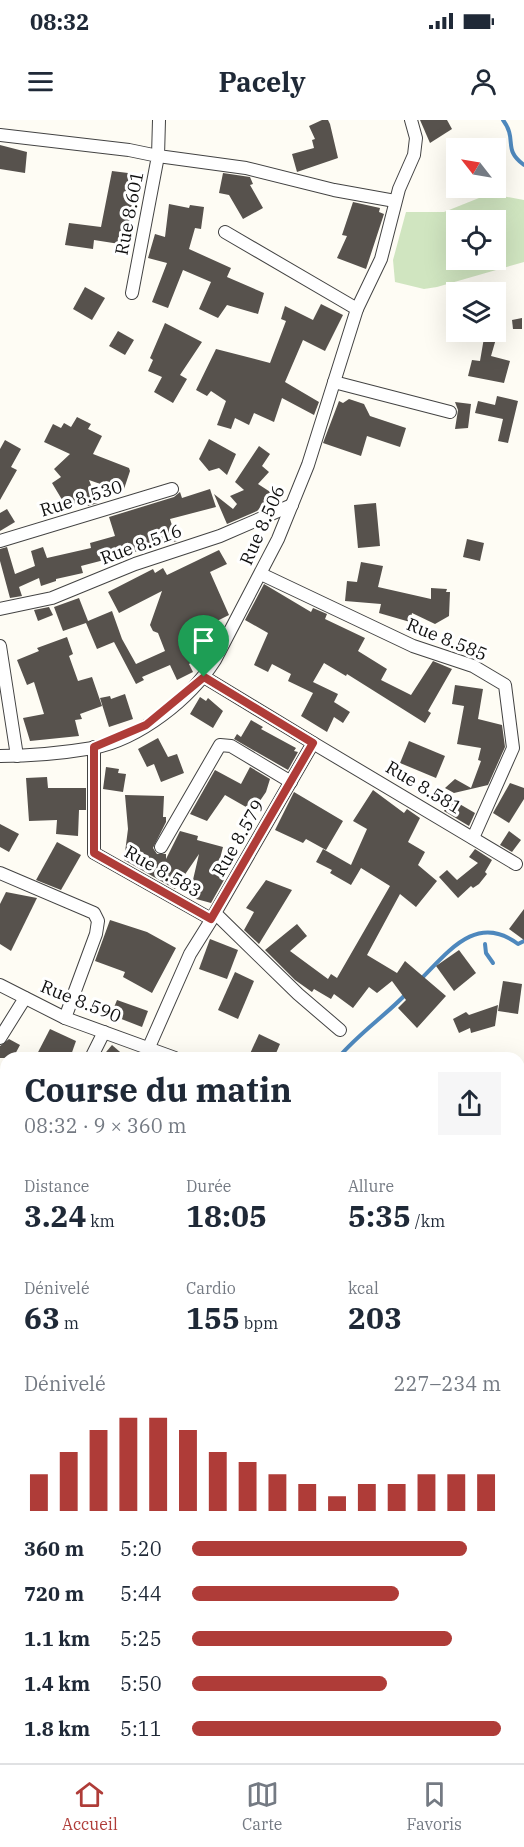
<!DOCTYPE html>
<html lang="fr">
<head>
<meta charset="utf-8">
<style>
  :root { --surface:#fff; --page:#f6f6f7; --text:#1f2937; --muted:#747a83; --line:#e0e1e3; --accent:#af3c38 }
  body { margin:0; font-family:"IBM Plex Serif",serif; background:var(--page); color:var(--text); height:100vh; display:flex; flex-direction:column; font-size:22px; white-space:nowrap }
  * { box-sizing:border-box; margin:0 }
  p { font-size:20px; color:var(--muted) }
  .icon { flex:none; width:33px; height:33px; fill:none; stroke:currentColor; stroke-width:2; stroke-linecap:round; stroke-linejoin:round }
  .map { position:relative; flex:1; overflow:hidden }
  .side { position:absolute; left:0px; top:932px; width:525px; height:712px; display:flex; flex-direction:column; background:var(--surface); border-radius:18px 18px 0 0; box-shadow:0 6px 24px #0002 }
  .side>* { flex:none }
  .needle { width:39px; rotate:301deg }
  .controls { position:absolute; left:446px; top:18px; display:grid; gap:12px }
  .controls a { display:grid; place-items:center; width:60px; height:60px; border-radius:0px; background:var(--surface); box-shadow:0 6px 24px #0002; font-size:30px }
  .pin { position:absolute; display:grid; place-items:center; width:51px; height:51px; color:#fff; margin:-62px -26px; border-radius:50% 50% 50% 0; rotate:-45deg; box-shadow:0 0 6px #0007 }
  .pin .icon { rotate:45deg }
  .round { display:grid; place-items:center; flex:none; width:63px; height:63px; border-radius:0px; background:var(--page) }
  .head { display:flex; align-items:center; justify-content:space-between; height:102px; padding:0 24px }
  h1 { font-size:33px; font-weight:700; line-height:45px }
  .metrics { display:grid; grid-template-columns:repeat(3,1fr); gap:9px; height:102px; padding:6px 24px }
  .metrics div { display:grid; align-content:center }
  .metrics b { font-size:30px; font-weight:700 }
  .metrics small { font-size:16px; font-weight:400 }
  .metrics p { font-size:16px }
  .chart { height:168px; padding:12px 24px }
  .chart p { display:flex; justify-content:space-between }
  .chart svg { width:100%; height:108px; margin-top:6px; stroke:var(--accent); stroke-width:6 }
  ul { padding:0 24px; list-style:none; font-size:20px }
  li { display:grid; grid-template-columns:96px 72px 1fr; align-items:center; height:45px }
  li i { height:15px; border-radius:8px; background:var(--accent) }
  .status { display:flex; justify-content:space-between; align-items:center; height:42px; padding:0 30px; background:var(--surface); direction:ltr }
  .status svg { height:16px; fill:currentColor }
  header { display:flex; justify-content:space-between; align-items:center; height:78px; padding:0 24px; background:var(--surface); font-size:27px; font-weight:700 }
  .dock { display:flex; justify-content:space-around; align-items:center; height:84px; border-top:2px solid var(--line); background:var(--surface); font-size:16px; color:var(--muted) }
  .dock a { display:grid; justify-items:center; gap:3px }
  .dock .on { color:var(--accent) }
  .map>svg:first-child { display:block }
  .industrial { fill:#ede5ed }
  .green { fill:#d0e5c0; fill-rule:evenodd }
  .forest { fill:#b4d4a2 }
  .lines { fill:none; stroke-linecap:round; stroke-linejoin:round }
  .stream { stroke:#4e88bd; stroke-width:4 }
  .building { fill:#57524d }
  .minor-casing { stroke:#434343; stroke-width:14 }
  .secondary-casing { stroke:#323232; stroke-width:20 }
  .minor { stroke:#fff; stroke-width:12 }
  .secondary { stroke:#f5f4b7; stroke-width:18 }
  .route-casing { stroke:#fff; stroke-width:12 }
  .route { stroke:#af3c38; stroke-width:8 }
  .labels { text-anchor:middle; dominant-baseline:central; stroke-width:6; stroke-linejoin:round; paint-order:stroke }
  .street-label { font-size:18px; fill:#101010; stroke:#fff }
</style>
</head>
<body>
<div class="status"><b>08:32</b><svg viewBox="0 0 49 12"><path d="M0 12V9h3v3zM5 12V6h3v6zM10 12V3h3v9zM15 12V0h3v12zM26 1h20v11H26zM47 4h2v5h-2z"/></svg></div>
<header><svg class="icon" aria-label="menu" viewBox="0 0 24 24"><path d="M4 6h16M4 12h16M4 18h16"/></svg>Pacely<svg class="icon" aria-label="person" viewBox="0 0 24 24"><circle cx="12" cy="8" r="4"/><path d="M4 21q1-7 8-7t8 7"/></svg></header>
<div class="map">
<svg width="524" height="1643" viewBox="0 0 524 1643">
  <rect width="100%" height="100%" fill="#fefcf4"/>
  <path class="industrial" d="M333,1638h42l21,5h-63z"/>
  <path class="green" d="M502,76l22,4v62l-87,25 -13,2 -29,-7 -2,-22 13,-48h38l35,-14zM456,100h39v40h-39z"/>
  <path class="forest" d="M0,1261h6v127l-6,1z"/>
  <g class="lines">
    <g class="stream">
      <path d="M503,0c15,20 -1,29 21,45"/>
      <path d="M485,824l1,9 7,10"/>
      <path d="M421,859c28,-28 56,-66 97,-35l6,-3"/>
      <path d="M338,938c21,-25 47,-42 69,-65"/>
    </g>
  </g>
  <g class="building">
    <path d="M322,0h6l2,4 8,34 -41,14 -5,-18 22,-6 -2,-8 3,-1 -6,-13z"/>
    <path d="M420,0h27l5,9 -22,14z"/>
    <path d="M0,25l27,7 -2,21 -25,-4z"/>
    <path d="M112,51l24,3 -10,71 -32,-5 -1,9 -28,-4 4,-22 32,4z"/>
    <path d="M223,53l27,4 3,7 -3,1 13,23 -20,11 -14,-24 -10,-2z"/>
    <path d="M353,82l27,6 -1,4 5,2 -18,55 -29,-11 10,-22 -5,-1z"/>
    <path d="M169,84l20,4 1,-3 14,2 -3,22 -6,-1 -6,21 42,19 -4,9 37,16 -6,21 -31,-9 -9,13 -19,-9 12,-27 -28,-12 -15,38 -16,-6 15,-39 -19,-5 7,-24 10,3z"/>
    <path d="M85,167l20,11 -13,22 -19,-11z"/>
    <path d="M321,184l22,11 -18,36 -22,-11 -18,42 34,20 -5,13 -32,-17 -8,24 -20,-9 -5,12 -14,-7 -4,11 -14,-4 9,-24 -15,-10 -4,5 -11,-6 20,-41 54,14 16,-42 -5,-2 4,-13 28,14z"/>
    <path d="M522,198v11h-9l-1,-9z"/>
    <path d="M165,203l37,19 -22,33 7,4 -14,24 -19,-11 8,-15 -14,-6 5,-11 -3,-2z"/>
    <path d="M118,211l16,9 -9,15 -16,-9z"/>
    <path d="M485,212h13l-7,24 19,5 -6,22 -36,-7 4,-16 8,1z"/>
    <path d="M497,276l21,5 -10,42 -10,-2 5,-22 -28,-6 3,-12 17,4z"/>
    <path d="M349,279l15,5 6,12 36,12 -6,19 -33,-11 -6,20 -38,-13 16,-42 4,2z"/>
    <path d="M455,282l16,2 -3,24 -13,1 3,-19z"/>
    <path d="M77,297l14,7 -3,5 14,7 -9,18 36,14 1,3 -7,21 -34,-12 9,23 -10,3 -3,-9 -18,11 -15,-25 9,-6 -7,-8 16,-15 -26,-12 9,-18 8,4 3,-5 7,4z"/>
    <path d="M209,319l27,15 -9,21 -8,-7 -10,3 -10,-12z"/>
    <path d="M5,320l16,9 -10,18 6,3 -17,30v-51z"/>
    <path d="M259,326l11,8 -8,12 7,6 -11,12 20,13 -11,10 -4,-2 -6,6 -30,13 -13,-30 19,15 4,-5 -7,-8 14,-6 -9,-8z"/>
    <path d="M210,369l6,18 -46,12 7,22 -96,25 2,7 -27,6v2l-15,5 -2,-8 -20,9 3,9 -12,2 -10,-37v-12l7,-2 8,27 20,-8 -4,-15 12,-4 4,11 44,-10 -1,-5 25,-7 -6,-19 65,-20 6,-5 2,6z"/>
    <path d="M376,383l4,43 -22,2 -4,-43z"/>
    <path d="M7,389l8,13 -15,9v-18z"/>
    <path d="M467,419l17,4 -4,18 -17,-4z"/>
    <path d="M219,430l8,14 -17,8 19,43 -12,6 1,4 -22,9 11,21 -18,9 4,8 -16,8 -7,-15 -28,12 2,3 -8,4 -22,-42 -17,7 -11,-26 -23,8 -9,-24 25,-9 9,23 24,-10 10,28 14,25 29,-13 -7,-18 -5,-2 -3,-6 12,-34 -43,22 -11,-21 45,-23 2,4 8,-5 4,7z"/>
    <path d="M361,442l22,4 -5,21 53,12v-11l16,1 -1,3h4l-1,24 -14,8 -23,-11 -2,9 -31,-9 2,-9 -36,-3 2,-20 10,1z"/>
    <path d="M264,464l47,28 2,-4 14,6 -2,5 40,19 -7,13 29,18 -6,11 30,15 22,-34 19,8 -24,42 3,2 -6,10 -78,-49 -1,2 -22,-13 -11,19 25,12 -4,8 16,10 -7,11 -9,-6 -7,15 -26,-16 12,-23 -25,-12 3,-7 -19,-10 -4,8 -14,-7 14,-32 -23,-13z"/>
    <path d="M49,487l4,8 -15,6 -4,-11z"/>
    <path d="M67,517l6,17 -4,2 9,25 14,-4 10,29 -22,8 2,5 -7,1 4,16 -49,5 -7,-23 21,-4 -10,-32 -7,3 -10,-25 22,-9 -2,-3z"/>
    <path d="M455,565l28,4 -5,30 24,6 3,22 -17,38 -34,8 -9,-5 10,-9 16,9 10,-27 -3,-1 3,-12 -24,-4 7,-38 -12,-2z"/>
    <path d="M125,574l8,25 -24,8 -9,-29 10,-2 1,3z"/>
    <path d="M200,577l6,4 2,-3 15,13 -10,17 -23,-14z"/>
    <path d="M251,600l12,7 -2,2 35,19 -2,3 4,1 -10,18 -54,-31 3,-5 4,3z"/>
    <path d="M158,618l10,19 9,-3 7,19 -23,9 -7,-18 -7,3 -9,-18z"/>
    <path d="M409,621l36,15 -9,22 -36,-15z"/>
    <path d="M106,647l13,2 -1,4 8,1 -3,18 -20,-3z"/>
    <path d="M250,647l20,12 -4,13 -13,19 -28,-16 -18,26 -17,-7 25,-44 26,14z"/>
    <path d="M47,657l1,11h38v22h-7l-1,26 -22,-2 1,-14 -28,1 -3,-43z"/>
    <path d="M510,663l14,5v11l-15,24 -16,-10z"/>
    <path d="M373,670l31,23 3,-4 13,9 -12,24 17,10 -7,13 19,16 -21,26 -16,-13 -33,61 30,18 8,-12 41,35 -29,32 -19,-20 8,-8 -14,-19 -15,12 -8,-6 -16,21 -19,-14 -3,5 -17,-10 -2,3 -17,-12 -30,-30 32,-26 10,12 -17,15 38,28 3,-5 6,4 53,-92 -29,-18 -10,17 -21,-12 2,-3 -16,-8 7,-13 28,16 16,-36 -14,-8z"/>
    <path d="M294,672l49,29 -17,29 -20,-11 -3,4 -28,-13z"/>
    <path d="M125,675l39,1 -1,21h3v5l-13,26 4,6h9v5l14,-28 18,5 -1,4 26,7 -6,23 6,1 -1,8 2,1 -13,23 -22,-6 10,-43 -24,35 -51,-29 4,-31z"/>
    <path d="M451,679l24,14 -6,13 -25,-15z"/>
    <path d="M0,704l19,10 -10,18 -9,-5z"/>
    <path d="M509,711l12,9 -9,12 -12,-7z"/>
    <path d="M57,722l24,13 -20,35 -25,-10z"/>
    <path d="M475,729l17,11 -7,12 2,2 -8,10 -6,4 -2,-2 -13,12 -19,-21 8,-7 10,10 21,-17 -9,-6z"/>
    <path d="M266,760l26,10 -33,54 -15,-14 10,-18 -8,-4z"/>
    <path d="M6,772l31,6 -26,53 -11,-7v-40z"/>
    <path d="M524,789v31l-15,-11z"/>
    <path d="M110,800l37,12 29,16 -24,45 -29,-16 2,-5 -30,-11z"/>
    <path d="M210,819l28,11 -11,29 -28,-10z"/>
    <path d="M459,830l17,23 -22,18 -18,-25z"/>
    <path d="M235,852l19,9 -16,38 -20,-9z"/>
    <path d="M503,861l19,3 -4,30 -20,-3z"/>
    <path d="M117,880l31,11 -6,16 -31,-12z"/>
    <path d="M498,885l-3,21 -24,7 -1,-5 -11,5 -6,-14 13,-7 3,3z"/>
    <path d="M50,909l26,12 -6,17h-35z"/>
    <path d="M259,914l21,10 -6,14h-26z"/>
    <path d="M9,919l11,6 -7,13h-13v-12z"/>
    <path d="M112,925l15,13h-26z"/>
  </g>
  <g class="lines">
    <g class="minor-casing">
      <g id="minor">
        <path d="M159,0l-1,36 88,12 88,22 61,11"/>
        <path d="M0,15l129,15 29,6 -26,137"/>
        <path d="M357,189l24,-50 18,-70 15,-34 2,-17 -5,-18"/>
        <path d="M334,262l116,30"/>
        <path d="M0,421l172,-52"/>
        <path d="M261,454l152,72 60,20 32,19 8,63 -40,90"/>
        <path d="M0,489l52,-11 83,-34 85,-28 72,-31"/>
        <path d="M0,526l17,110"/>
        <path d="M204,557l109,66 -98,170 83,81 42,36"/>
        <path d="M313,623l203,121"/>
        <path d="M94,627v106l117,66"/>
        <path d="M0,636c30,0 63,-3 93,-8 47,-9 97,-49 122,-88l63,-121 30,-74 49,-156 -132,-77"/>
        <path d="M161,727l59,-102 11,1 60,36"/>
        <path d="M0,753l94,40 4,8 -2,13 -31,84"/>
        <path d="M0,865l65,33 110,40"/>
        <path d="M0,918l25,-40"/>
        <path d="M149,927l41,-93 25,-40"/>
        <path d="M91,938l13,-26"/>
        <path d="M0,1087l6,-15"/>
        <path d="M519,1189l5,-29"/>
        <path d="M519,1278l5,2"/>
        <path d="M519,1400l5,2"/>
        <path d="M519,1517l5,3"/>
        <path d="M0,1548l6,-21"/>
        <path d="M32,1643l1,-5"/>
      </g>
    </g>
    <g class="secondary-casing">
      <g id="secondary">
        <path d="M0,1566l6,1"/>
        <path d="M0,1581l6,1"/>
        <path d="M375,1638l21,5"/>
        <path d="M422,1638l15,5"/>
      </g>
    </g>
    <use href="#minor" class="minor"/>
    <use href="#secondary" class="secondary"/>
  </g>
  <g class="lines">
    <g class="route-casing">
      <path id="route" d="M204,557l109,66 -102,176 -117,-66v-106l52,-22z"/>
    </g>
    <use href="#route" class="route"/>
  </g>
  <g class="labels">
    <g class="street-label">
      <text transform="translate(129 93) rotate(-79)">Rue 8.601</text>
      <text transform="translate(81 378) rotate(-17)">Rue 8.530</text>
      <text transform="translate(262 405) rotate(-66)">Rue 8.506</text>
      <text transform="translate(141 424) rotate(-20)">Rue 8.516</text>
      <text transform="translate(447 519) rotate(22)">Rue 8.585</text>
      <text transform="translate(424 667) rotate(31)">Rue 8.581</text>
      <text transform="translate(238 718) rotate(-60)">Rue 8.579</text>
      <text transform="translate(163 751) rotate(30)">Rue 8.583</text>
      <text transform="translate(81 881) rotate(22)">Rue 8.590</text>
    </g>
  </g>
</svg>
<div class="controls">
<a><svg class="needle" viewBox="-14 -14 28 28"><path d="M0-13l5 13h-10z" fill="#e53935"/><path d="M0 13l5-13h-10z" fill="#747a83"/></svg></a>
<a><svg class="icon" aria-label="locate" viewBox="0 0 24 24"><circle cx="12" cy="12" r="6"/><path d="M12 2v4M12 18v4M2 12h4M18 12h4"/></svg></a>
<a><svg class="icon" aria-label="layers" viewBox="0 0 24 24"><path d="M12 4l9 5-9 5-9-5zM3 14l9 5 9-5"/></svg></a>
</div>
<div class="pin" style="left:204px;top:557px;background:#1e9e55"><svg class="icon" aria-label="arrive" viewBox="0 0 24 24"><path d="M6 21V4h12l-3 4 3 4H6"/></svg></div>
<section class="side">
<div class="head"><div><h1>Course du matin</h1><p>08:32 · 9 × 360 m</p></div><a class="round"><svg class="icon" aria-label="share" viewBox="0 0 24 24"><path d="M12 15V3M7 8l5-5 5 5M5 13v7h14v-7"/></svg></a></div>
<div class="metrics">
<div><p>Distance</p><b>3.24<small> km</small></b></div>
<div><p>Durée</p><b>18:05</b></div>
<div><p>Allure</p><b>5:35<small> /km</small></b></div>
</div>
<div class="metrics">
<div><p>Dénivelé</p><b>63<small> m</small></b></div>
<div><p>Cardio</p><b>155<small> bpm</small></b></div>
<div><p>kcal</p><b>203</b></div>
</div>
<div class="chart"><p><span>Dénivelé</span>227–234 m</p>
<svg viewBox="0 0 160 44" preserveAspectRatio="none"><path d="M5 44V29M15 44V20M25 44V11M35 44V6M45 44V6M55 44V11M65 44V20M75 44V24M85 44V29M95 44V33M105 44V38M115 44V33M125 44V33M135 44V29M145 44V29M155 44V29"/></svg>
</div>
<ul>
<li><b>360 m</b>5:20<i style="width:89%"></i></li>
<li><b>720 m</b>5:44<i style="width:67%"></i></li>
<li><b>1.1 km</b>5:25<i style="width:84%"></i></li>
<li><b>1.4 km</b>5:50<i style="width:63%"></i></li>
<li><b>1.8 km</b>5:11<i style="width:100%"></i></li>
</ul>
</section>
</div>
<nav class="dock">
<a class="on"><svg class="icon" aria-label="home" viewBox="0 0 24 24"><path d="M3 11l9-7 9 7M6 9v11h12V9"/></svg>Accueil</a>
<a><svg class="icon" aria-label="map" viewBox="0 0 24 24"><path d="M3 6l6-2 6 2 6-2v14l-6 2-6-2-6 2zM9 4v14M15 6v14"/></svg>Carte</a>
<a><svg class="icon" aria-label="saved" viewBox="0 0 24 24"><path d="M7 4h10v16l-5-4-5 4z"/></svg>Favoris</a>
</nav>
</body>
</html>
